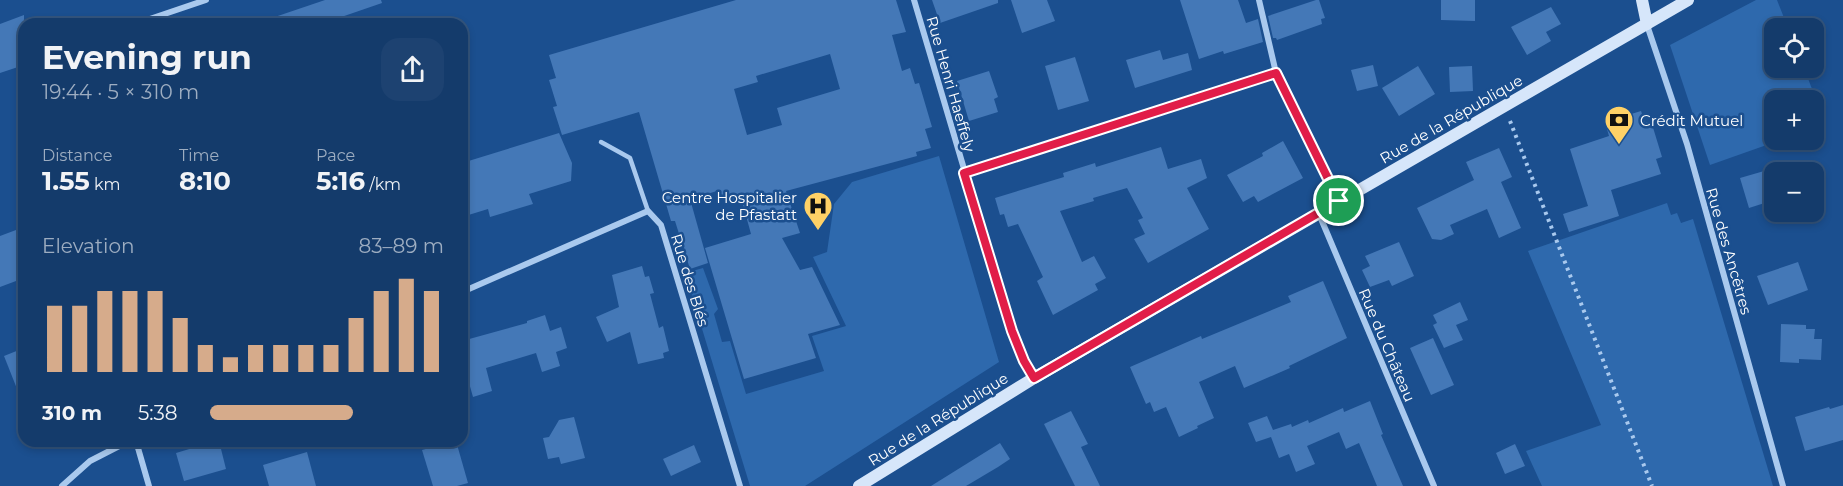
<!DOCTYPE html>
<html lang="en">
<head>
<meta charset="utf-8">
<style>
  :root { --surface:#143b6b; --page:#1d4271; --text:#f1f3f6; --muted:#9dadc1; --line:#33557e; --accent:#d6ab8b }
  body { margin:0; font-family:Montserrat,sans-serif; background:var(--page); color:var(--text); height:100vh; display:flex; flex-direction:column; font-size:22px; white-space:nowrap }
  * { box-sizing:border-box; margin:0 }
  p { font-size:20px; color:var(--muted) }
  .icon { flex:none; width:33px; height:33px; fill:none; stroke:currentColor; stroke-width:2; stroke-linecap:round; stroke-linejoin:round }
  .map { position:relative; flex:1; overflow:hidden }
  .details { position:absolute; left:18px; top:18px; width:450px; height:429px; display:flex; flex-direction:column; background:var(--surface); border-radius:18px; box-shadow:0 3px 9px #0003,0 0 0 2px var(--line) }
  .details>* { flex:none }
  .tools { position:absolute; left:1764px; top:18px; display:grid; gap:12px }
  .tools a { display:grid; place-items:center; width:60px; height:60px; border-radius:12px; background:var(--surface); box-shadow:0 3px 9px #0003,0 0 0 2px var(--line); font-size:30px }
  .pin { position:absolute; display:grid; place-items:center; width:51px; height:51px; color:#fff; margin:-26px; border:3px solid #fff; border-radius:50%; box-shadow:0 2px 6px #0007 }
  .round { display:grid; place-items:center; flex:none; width:63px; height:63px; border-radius:18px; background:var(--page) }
  .head { display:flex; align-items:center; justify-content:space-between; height:102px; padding:0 24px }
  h1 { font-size:33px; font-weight:700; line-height:45px }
  .stats { display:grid; grid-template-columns:repeat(3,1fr); gap:9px; height:102px; padding:6px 24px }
  .stats div { display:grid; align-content:center }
  .stats b { font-size:26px; font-weight:700 }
  .stats small { font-size:16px; font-weight:400 }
  .stats p { font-size:16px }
  .chart { height:168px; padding:12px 24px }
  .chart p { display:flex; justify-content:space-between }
  .chart svg { width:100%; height:108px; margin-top:6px; stroke:var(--accent); stroke-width:6 }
  ul { padding:0 24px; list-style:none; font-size:20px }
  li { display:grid; grid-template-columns:96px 72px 1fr; align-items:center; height:45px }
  li i { height:15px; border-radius:8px; background:var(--accent) }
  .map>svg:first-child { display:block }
  .green { fill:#2e69ad }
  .building { fill:#4478b7; fill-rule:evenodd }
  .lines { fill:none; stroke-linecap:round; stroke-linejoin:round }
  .path { stroke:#a9c9ee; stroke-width:4; stroke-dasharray:3 4.5; stroke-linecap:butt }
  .lane { stroke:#a9c9ee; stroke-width:4.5 }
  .street { stroke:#a9c9ee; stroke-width:6 }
  .secondary { stroke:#d6e6fa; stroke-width:12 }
  .route-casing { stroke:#fff; stroke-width:12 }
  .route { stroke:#e11d48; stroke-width:8 }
  .labels { text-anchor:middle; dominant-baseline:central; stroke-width:5; stroke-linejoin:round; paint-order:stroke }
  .street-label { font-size:15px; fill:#fff; stroke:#1b4f8f }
  .poi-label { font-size:15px; fill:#fff; stroke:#1b4f8f; text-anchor:start }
</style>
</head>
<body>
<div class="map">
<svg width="1843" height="486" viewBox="0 0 1843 486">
  <rect width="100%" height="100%" fill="#1b4f8f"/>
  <g class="green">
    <path d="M1756,0h21l11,28h-14v40h30l21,55 -11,4v-27h-40v40h7l-71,25 -40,-120z"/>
    <path d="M939,156l60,206 -194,124h-55l-65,-213 18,-5 15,41 -4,5 8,28 8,-1 16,53 78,-23 -12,-35 34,-10 -33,-69 14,-5 7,-48 18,-22z"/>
    <path d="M1667,203l4,12 6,-2 4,10 12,-4 80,267h-231l-16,-35 75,-26 -73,-174z"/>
  </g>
  <g class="building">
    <path d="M325,0h56l1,3 -61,21h-57l-1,-3z"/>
    <path d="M736,0h160l10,32 -14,3 10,36 8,-3 5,16 4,-1 13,44 -7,2 6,19 -15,4 1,4 -131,35 14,42 -18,5 18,32 12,-3 28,58 -32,9 8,24 -72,21 -39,-131 46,-14 -9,-33 -15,-2 -10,-8 -27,8 18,64 -18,6 -15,-48h-4l-32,-109 -77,23 -9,-28 4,-1 -8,-26 7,-2 -7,-23zM830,54l10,35 -63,19 5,17 -35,10 -13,-46 24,-7 -2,-6z"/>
    <path d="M932,0h66v3l-58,20z"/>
    <path d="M1011,0h36l8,21 -33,12z"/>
    <path d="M1180,0h58l8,23 12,-4 5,23 -39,12 -1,-3 -24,8z"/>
    <path d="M1316,0h3l6,18 -4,1 1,5 -45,16 -1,-2h-3l-5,-22z"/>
    <path d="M1441,0h34v21l-34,-1z"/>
    <path d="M1551,7l10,17 -15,8 5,9 -24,14 -16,-28z"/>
    <path d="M24,15v50l-24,8v-49z"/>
    <path d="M1160,50l3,10 25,-7 4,17 -57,18 -9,-28z"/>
    <path d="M1075,57l14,44 -31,9 -13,-44z"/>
    <path d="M1373,65l5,21 -21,5 -6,-21z"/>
    <path d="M1418,66l17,28 -36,22 -17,-28z"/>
    <path d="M1472,66l1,25 -23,1 -1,-25z"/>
    <path d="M989,71l9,26 -4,2 4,13 -29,9 -12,-40z"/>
    <path d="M1641,111l4,12 6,-2 11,36 -6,2 5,15 -50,16 8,26 -50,16 -6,-18 25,-8 -18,-57 39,-13 -4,-14z"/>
    <path d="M559,133l13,30 -1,18 -42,13 4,10 -43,13 -2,-8 -26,8v-54z"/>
    <path d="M1283,141l20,37 -45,24 -4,-6 -11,6 -16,-27 36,-19 -1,-3z"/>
    <path d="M1161,147l7,22 33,-10 6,19 -20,10 22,41 -61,34 -14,-24 11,-5 -7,-14 5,-2 -16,-30 -34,10 1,3 -34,10 22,51 12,-6 12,22 -11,6 3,6 -45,25 -16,-34 6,-4 -25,-53 -10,3 -4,-13 -4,1 -5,-17 69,-21 -1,-4 32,-10 1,4z"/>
    <path d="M1499,148l13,29 -11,5 20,46 -22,10 -12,-29 -37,16 4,9 -13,6 -9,-1 -15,-31 57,-28 -8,-18z"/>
    <path d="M1771,169l3,13v18l-25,8 -9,-30z"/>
    <path d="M24,227v51l-24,9v-51z"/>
    <path d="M1399,242l15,34 -22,10 -3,-6 -19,7 -8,-17 8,-4 -5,-10z"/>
    <path d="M1798,262l10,28 -40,15 -11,-29z"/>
    <path d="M642,266l3,11 4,-1 5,17 -4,1 9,34 4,-2 6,25 -6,2 1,5 -26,6 -8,-32 -23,10 -11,-25 23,-10 -7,-32z"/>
    <path d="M1323,281l24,57 -58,28 1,2 -46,20 -9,-22 -36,16 15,36 -17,8 1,2 -19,9 -13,-30 -12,5 -4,-10 -4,2 -16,-37 71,-31 1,3 89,-37 -3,-6z"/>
    <path d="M1460,302l8,18 -12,5 7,15 -19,8 -11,-23 4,-2 -4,-8z"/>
    <path d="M545,315l5,16 11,-4 6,21 -11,4 4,14 -18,6 -6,-19 -50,15 6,23 -19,6 -11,-39v-17l65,-18v-2z"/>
    <path d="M1781,324l25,1v4h9l-1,10h8l-1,21 -22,-1v4l-19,-1z"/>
    <path d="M1433,338l21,47 -23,10 -21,-47z"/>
    <path d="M24,348v56h-1l-19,-48z"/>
    <path d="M1370,401l13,33 -2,1 22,51h-26l-18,-43 -13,6 -7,-17 -32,14 8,18 -19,8 -7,-18 -10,4 -8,-21 -15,5 -8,-19 19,-7 6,14 18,-6 1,3 16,-7 1,3 34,-15 1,4z"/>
    <path d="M1843,405v35l-38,11 -10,-34 34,-10 1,2z"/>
    <path d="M1071,411l17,33 -7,3 19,39h-25l-31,-62z"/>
    <path d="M574,417l11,41 -24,6 -2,-7 -11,2 -5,-21 6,-1 10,-17z"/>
    <path d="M194,441h25l7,28 -42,12 -8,-28 20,-6z"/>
    <path d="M456,441l12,42 -11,3h-24l-11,-36z"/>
    <path d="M1000,443l10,16 -12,8 -32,19h-35z"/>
    <path d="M1515,444l10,22 -20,8 -9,-21z"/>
    <path d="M694,445l7,17 -30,14 -8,-17z"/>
    <path d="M307,452l9,34h-47l-6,-21z"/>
  </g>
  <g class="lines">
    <path class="path" d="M1510,121l142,365"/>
    <path class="lane" d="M601,142l29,16 18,53"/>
    <g class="street">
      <path d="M914,0l98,331 12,30 10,17"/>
      <path d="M1259,0l17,73 63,128"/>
      <path d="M135,24l71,-24"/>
      <path d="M1647,25l40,119 96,342"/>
      <path d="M964,173l312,-100"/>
      <path d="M1319,214l115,272"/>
      <path d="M462,292l186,-81 13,14 79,261"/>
      <path d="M136,441l13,45"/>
      <path d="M62,486l28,-25 39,-20"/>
    </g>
    <g class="secondary">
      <path d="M1642,0l5,24"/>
      <path d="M859,486l175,-108 654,-378"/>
    </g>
  </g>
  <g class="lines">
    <g class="route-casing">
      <path id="route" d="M1276,73l63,128 -305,177 -10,-17 -12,-30 -48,-158z"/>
    </g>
    <use href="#route" class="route"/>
  </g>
  <defs>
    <g id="bank-pin" transform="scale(1.5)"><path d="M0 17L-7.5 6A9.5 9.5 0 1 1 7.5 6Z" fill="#ffd166" stroke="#1b4f8f"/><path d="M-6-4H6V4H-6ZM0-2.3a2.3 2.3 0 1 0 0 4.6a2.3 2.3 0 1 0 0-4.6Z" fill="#111"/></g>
    <g id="hospital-pin" transform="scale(1.5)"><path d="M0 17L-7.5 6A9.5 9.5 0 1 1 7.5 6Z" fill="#ffd166" stroke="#1b4f8f"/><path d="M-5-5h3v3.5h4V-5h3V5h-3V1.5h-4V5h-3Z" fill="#111"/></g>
  </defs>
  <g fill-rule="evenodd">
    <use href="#bank-pin" x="1619" y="120"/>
    <use href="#hospital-pin" x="818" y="206"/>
  </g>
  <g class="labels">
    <g class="street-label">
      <text transform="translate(951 84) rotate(74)">Rue Henri Haeffely</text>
      <text transform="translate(1451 119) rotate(-30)">Rue de la République</text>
      <text transform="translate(1729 251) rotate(74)">Rue des Ancêtres</text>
      <text transform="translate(690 280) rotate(73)">Rue des Blés</text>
      <text transform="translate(1387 345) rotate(67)">Rue du Château</text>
      <text transform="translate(938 419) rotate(-32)">Rue de la République</text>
    </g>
    <g class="poi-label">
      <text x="1640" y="120">Crédit Mutuel</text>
      <text x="797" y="197" text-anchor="end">Centre Hospitalier<tspan x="797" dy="17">de Pfastatt</tspan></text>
    </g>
  </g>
</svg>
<div class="tools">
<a><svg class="icon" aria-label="locate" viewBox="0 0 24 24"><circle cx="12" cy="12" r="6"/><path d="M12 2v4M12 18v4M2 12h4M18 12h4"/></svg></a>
<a>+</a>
<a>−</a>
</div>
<div class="pin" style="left:1339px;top:201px;background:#1e9e55"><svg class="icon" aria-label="arrive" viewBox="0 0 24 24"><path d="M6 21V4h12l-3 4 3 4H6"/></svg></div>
<section class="details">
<div class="head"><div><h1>Evening run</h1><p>19:44 · 5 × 310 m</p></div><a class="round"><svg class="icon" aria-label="share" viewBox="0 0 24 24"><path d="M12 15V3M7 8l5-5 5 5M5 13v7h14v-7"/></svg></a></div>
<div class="stats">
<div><p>Distance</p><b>1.55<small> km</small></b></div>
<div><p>Time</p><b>8:10</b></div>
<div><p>Pace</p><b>5:16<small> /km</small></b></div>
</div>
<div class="chart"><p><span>Elevation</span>83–89 m</p>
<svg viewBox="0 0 160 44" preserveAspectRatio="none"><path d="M5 44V17M15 44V17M25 44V11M35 44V11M45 44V11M55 44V22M65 44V33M75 44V38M85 44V33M95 44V33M105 44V33M115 44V33M125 44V22M135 44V11M145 44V6M155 44V11"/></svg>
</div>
<ul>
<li><b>310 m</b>5:38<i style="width:61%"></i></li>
</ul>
</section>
</div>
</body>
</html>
